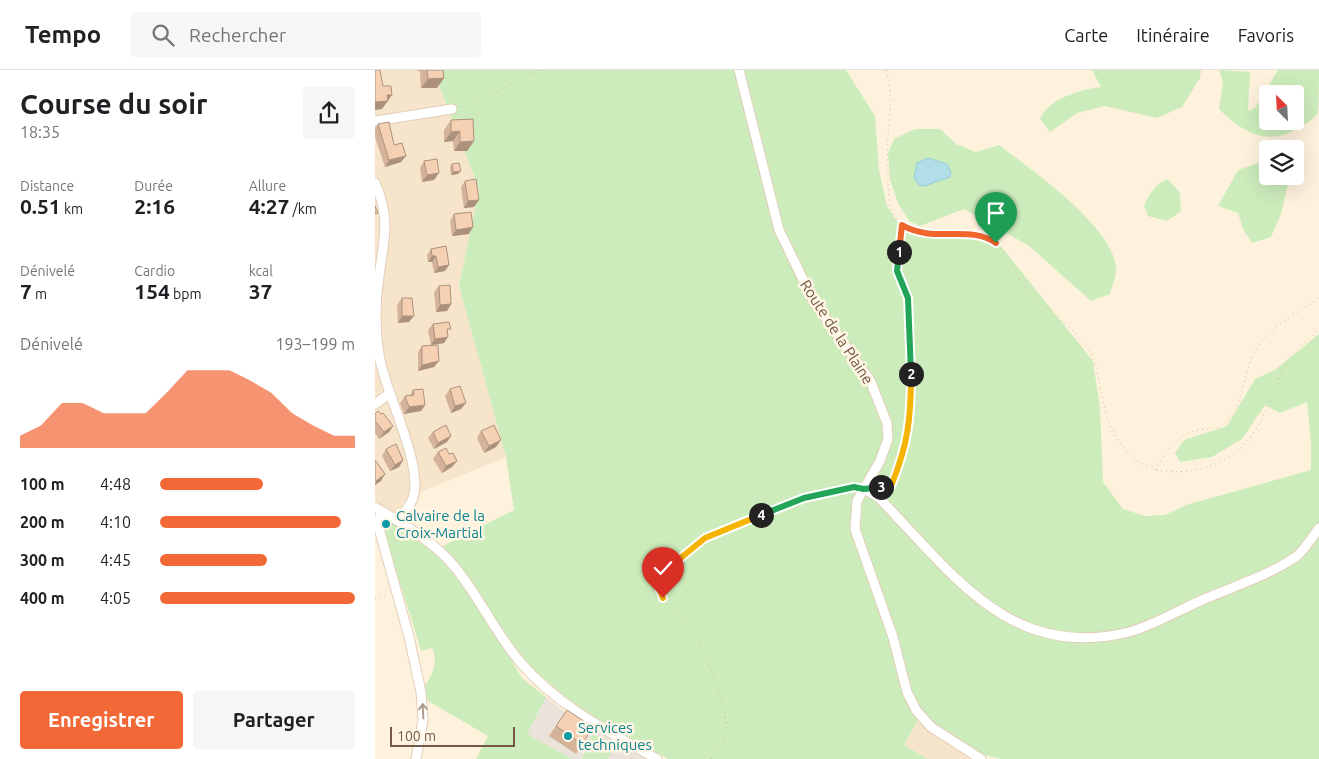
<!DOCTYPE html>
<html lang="fr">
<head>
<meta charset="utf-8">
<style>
  :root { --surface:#fff; --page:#f6f6f6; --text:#202124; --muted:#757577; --line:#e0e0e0; --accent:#f36837 }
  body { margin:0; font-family:Ubuntu,sans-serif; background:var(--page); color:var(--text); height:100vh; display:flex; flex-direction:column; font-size:19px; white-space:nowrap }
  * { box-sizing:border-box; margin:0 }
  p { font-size:16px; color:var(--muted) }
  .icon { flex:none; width:28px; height:28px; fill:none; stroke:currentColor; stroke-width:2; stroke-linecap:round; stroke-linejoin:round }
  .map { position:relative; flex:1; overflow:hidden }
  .sheet { display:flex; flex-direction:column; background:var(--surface); width:375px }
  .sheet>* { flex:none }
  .needle { width:32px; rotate:336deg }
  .tools { position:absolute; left:884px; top:15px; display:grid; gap:10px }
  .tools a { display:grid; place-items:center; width:45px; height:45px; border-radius:5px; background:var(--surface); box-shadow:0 5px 20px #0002; font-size:25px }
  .scale { position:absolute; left:15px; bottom:12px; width:125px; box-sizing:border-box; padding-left:5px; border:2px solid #755744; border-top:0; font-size:14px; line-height:18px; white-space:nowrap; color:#755744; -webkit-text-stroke:4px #fff6e5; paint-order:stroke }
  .pin { position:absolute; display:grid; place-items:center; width:42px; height:42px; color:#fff; margin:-51px -21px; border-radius:50% 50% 50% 0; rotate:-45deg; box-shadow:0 0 5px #0007 }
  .pin .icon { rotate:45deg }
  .km { position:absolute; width:25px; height:25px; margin:-12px; border-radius:50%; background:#222; color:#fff; font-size:14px; line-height:25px; text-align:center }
  .round { display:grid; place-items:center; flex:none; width:52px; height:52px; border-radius:5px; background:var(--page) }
  .head { display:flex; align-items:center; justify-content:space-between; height:85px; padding:0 20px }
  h1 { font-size:28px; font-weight:700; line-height:38px }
  .figures { display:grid; grid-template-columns:repeat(3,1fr); gap:8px; height:85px; padding:5px 20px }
  .figures div { display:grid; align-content:center }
  .figures b { font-size:21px; font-weight:700 }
  .figures small { font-size:14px; font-weight:400 }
  .figures p { font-size:14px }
  .chart { height:140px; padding:10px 20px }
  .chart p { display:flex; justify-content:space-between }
  .chart svg { width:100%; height:90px; margin-top:5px; fill:var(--accent); opacity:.7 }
  .cta { display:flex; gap:10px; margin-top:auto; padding:10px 20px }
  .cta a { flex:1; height:58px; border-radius:5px; background:var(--accent); color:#fff; font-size:20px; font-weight:700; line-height:58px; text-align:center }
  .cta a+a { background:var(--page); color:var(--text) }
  ul { padding:0 20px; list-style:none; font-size:16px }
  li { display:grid; grid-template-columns:80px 60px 1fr; align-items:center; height:38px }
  li i { height:12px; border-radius:6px; background:var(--accent) }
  header { display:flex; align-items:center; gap:30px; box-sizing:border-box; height:70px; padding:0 25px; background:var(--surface); border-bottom:1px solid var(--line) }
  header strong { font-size:24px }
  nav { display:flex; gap:28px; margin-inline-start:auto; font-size:18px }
  .search { width:350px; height:45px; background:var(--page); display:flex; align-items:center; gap:12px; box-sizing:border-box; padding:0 18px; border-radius:5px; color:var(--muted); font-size:19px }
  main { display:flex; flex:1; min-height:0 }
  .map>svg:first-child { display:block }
  .residential { fill:#f6e4cb }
  .industrial { fill:#ebe3da }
  .green { fill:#cdecbb; fill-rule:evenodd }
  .water { fill:#b1dee8; stroke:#96cedb }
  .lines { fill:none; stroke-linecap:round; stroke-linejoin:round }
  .minor-casing { stroke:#e2ceb9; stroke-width:11 }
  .path { stroke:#dab396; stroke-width:1; stroke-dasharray:1 4; stroke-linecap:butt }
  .minor { stroke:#fff; stroke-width:9 }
  .wall { fill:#d4b39a }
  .shaded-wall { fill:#ac927d }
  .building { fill:#f6d0b3; stroke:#ac927d }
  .oneway { stroke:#ac9a8f }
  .split-1-casing { stroke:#fff; stroke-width:10 }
  .split-2-casing { stroke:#fff; stroke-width:10 }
  .split-3-casing { stroke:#fff; stroke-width:10 }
  .split-4-casing { stroke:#fff; stroke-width:10 }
  .split-5-casing { stroke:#fff; stroke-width:10 }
  .split-1 { stroke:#f0652b; stroke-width:6 }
  .split-2 { stroke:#22a559; stroke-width:6 }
  .split-3 { stroke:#f5b400; stroke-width:6 }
  .split-4 { stroke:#22a559; stroke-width:6 }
  .split-5 { stroke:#f5b400; stroke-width:6 }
  .culture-dot { fill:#0f9aa8; stroke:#fff6e5; stroke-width:2 }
  .labels { text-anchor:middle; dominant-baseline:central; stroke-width:5; stroke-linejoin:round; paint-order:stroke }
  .street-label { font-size:15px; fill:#755744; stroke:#fff6e5 }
  .culture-label { font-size:15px; fill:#0d838f; stroke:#fff6e5; text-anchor:start }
</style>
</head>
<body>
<header>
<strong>Tempo</strong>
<div class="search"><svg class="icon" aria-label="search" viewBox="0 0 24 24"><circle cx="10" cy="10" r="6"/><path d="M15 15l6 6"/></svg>Rechercher</div>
<nav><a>Carte</a><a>Itinéraire</a><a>Favoris</a></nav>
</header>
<main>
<section class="sheet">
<div class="head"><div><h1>Course du soir</h1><p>18:35</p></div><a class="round"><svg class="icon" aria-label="share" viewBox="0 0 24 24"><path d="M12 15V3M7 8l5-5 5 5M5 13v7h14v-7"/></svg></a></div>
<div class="figures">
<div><p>Distance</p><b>0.51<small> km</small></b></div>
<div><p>Durée</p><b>2:16</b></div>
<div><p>Allure</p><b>4:27<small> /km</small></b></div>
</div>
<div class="figures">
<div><p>Dénivelé</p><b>7<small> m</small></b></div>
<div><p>Cardio</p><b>154<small> bpm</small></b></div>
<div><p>kcal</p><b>37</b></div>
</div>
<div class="chart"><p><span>Dénivelé</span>193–199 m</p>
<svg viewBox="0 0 160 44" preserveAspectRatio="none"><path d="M0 44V38L10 33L20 22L30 22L40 27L50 27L60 27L70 17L80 6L90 6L100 6L110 11L120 17L130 27L140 33L150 38L160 38V44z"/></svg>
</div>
<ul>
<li><b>100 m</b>4:48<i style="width:53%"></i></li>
<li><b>200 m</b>4:10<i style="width:93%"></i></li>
<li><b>300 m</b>4:45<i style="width:55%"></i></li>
<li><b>400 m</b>4:05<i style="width:100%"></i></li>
</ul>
<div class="cta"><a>Enregistrer</a><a>Partager</a></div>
</section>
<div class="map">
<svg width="944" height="689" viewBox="0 0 944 689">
  <rect width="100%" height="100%" fill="#fef2dd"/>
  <g class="residential">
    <path d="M0,0h58l46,119 -20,97 47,171 -98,40 -14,21 -19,10z"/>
    <path d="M543,650l10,10 42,29h-42l-24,-14z"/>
  </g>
  <path class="industrial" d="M171,627l22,18 80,44h-40l7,-15 -21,-10 -12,25h-10l-46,-25z"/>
  <g class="green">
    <path d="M58,0h413l29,46 4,54 8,36 14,21 16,10 79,3 97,121 7,47 3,74 20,27 22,7 20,-1 21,-10 125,-35v-28l-4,-40 -27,11 -15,-8 -23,34 -30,18 -32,5 -5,-9 9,-13 43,-14 28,-47 20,-9 44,-36v425h-318l-16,-4 -67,-35 -14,25 24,14h-260l-86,-48 -57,-49 -82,-116 71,-36 -8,-53 -47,-171 20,-97z"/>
    <path d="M717,0h109l-1,8 -18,29 -25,11 -52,-12 -28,7 -27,19 -10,-13c7,-20 42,-30 61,-32z"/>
    <path d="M844,0l31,2 -2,39 7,-3 23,-38h41c0,10 0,35 -1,42 -3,7 -11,11 -18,15 -32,20 -56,7 -81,-18l4,-26zM892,24h28v27h-28z"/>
    <path d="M540,59h25l16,15 20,8 23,-7c31,24 120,85 117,127 -1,7 -4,15 -6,22l-19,7 -62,-55 -65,-37 -44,17 -11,-5 -11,-18 -8,-23 -2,-27 6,-14z"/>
    <path d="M892,90v16h23l-9,38 -10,23 -19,6 -9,-14 -5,-16 -20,-7 20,-36z"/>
    <path d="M793,109l12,14 1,18 -14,10 -19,-5 -4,-10c6,-13 11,-22 24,-27z"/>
    <path d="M14,450l47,34 21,24 23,32 42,68 24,19 -19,37 45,25h-96l12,-23 -60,-35 -3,-15c7,-11 14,-25 7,-38l-11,3c-12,-43 -28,-84 -38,-127z"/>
    <path d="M218,663l22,11 -7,15h-26z"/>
  </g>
  <path class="water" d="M553,88l19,6 4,8 -1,5 -26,9 -5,-1 -5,-7 3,-15z"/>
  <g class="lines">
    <g class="minor-casing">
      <g id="minor">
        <path d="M364,0l40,160 35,72 56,78 17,43 1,16 -8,22 -23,40 -2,28 38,108 14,55 9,18 15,17 50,32"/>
        <path d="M0,51l77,-12"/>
        <path d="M0,113c16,35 9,56 4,93 -4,26 -4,53 0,79 6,38 45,110 34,143 -3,8 -10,16 -14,22"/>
        <path d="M0,334l14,-10"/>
        <path d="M489,419l14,8c73,74 131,165 251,135 25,-7 50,-22 73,-32 28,-12 73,-27 96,-45 8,-7 15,-19 21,-27"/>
        <path d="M0,437c28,17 57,33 79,59 25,30 41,67 67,97 37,43 88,69 136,96"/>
        <path d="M6,441l-3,14 31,112 12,55 2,28 -7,39"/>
      </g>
    </g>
    <g class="path">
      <path d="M511,0c7,23 4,43 2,66 -1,13 0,26 0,39 0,11 0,25 4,35 16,43 66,14 95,27 16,7 29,38 40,53 13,15 30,25 44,39 9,9 18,20 23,31 6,16 6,34 11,50 14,47 44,70 94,59 44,-10 59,-38 75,-77 4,-9 7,-20 12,-29 9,-13 22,-23 33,-34"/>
      <path d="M85,37l41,-17 36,-20"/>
      <path d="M780,400c8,-14 19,-32 36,-38 12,-5 26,0 35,-10 19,-20 17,-52 31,-74 15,-23 40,-34 62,-50"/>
      <path d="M504,417l12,-1 13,-31 6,-31 1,-81 -3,-45 -11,-27 5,-46"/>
      <path d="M0,529l13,-5"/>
      <path d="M336,689c5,-7 12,-16 14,-24 6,-30 -18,-72 -30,-100 -9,-14 -25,-24 -33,-39 -2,-5 -5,-13 -2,-19 6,-13 41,-37 55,-44l89,-35 51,-11"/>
    </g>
    <use href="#minor" class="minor"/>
  </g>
  <g class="wall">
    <path d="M42,0h26l1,8 -7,10h-16l-1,-17h-3z"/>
    <path d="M76,50l23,21 -7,10h-13l-1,-10 -9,1v-12z"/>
    <path d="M3,54l16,21 7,17 -16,5 -10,-30v-9z"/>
    <path d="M49,91l10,19 -12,2 -2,-14z"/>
    <path d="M77,94l6,10 -7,1 -1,-8z"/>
    <path d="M90,111l14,19 -5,7 -10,1 -3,-21z"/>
    <path d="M79,144l15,20 -17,2 -2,-15z"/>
    <path d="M56,179l14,22 -11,2 -2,-11h-4l-1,-7z"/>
    <path d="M64,216l12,18 -4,7 -11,1 -2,-20z"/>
    <path d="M27,228l7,24 -11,1 -1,-18z"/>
    <path d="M58,254l15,9 -4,10 -10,2v22l-16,4v-19l4,-6 9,-1 -3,-15z"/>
    <path d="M75,319l11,20 -10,4 -6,-17z"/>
    <path d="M38,320l12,15 -4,6 -17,3 -4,-11 5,-7 5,-1z"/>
    <path d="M0,344h6l12,12 -4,6 -10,7 -4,-6z"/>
    <path d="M106,361l15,16 -12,6 -7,-15z"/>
    <path d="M58,362l14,10 -13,7 -6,-11z"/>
    <path d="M11,379l17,11 -4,7 -9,4 -8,-15z"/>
    <path d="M63,382l14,15 -10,6 -9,-14z"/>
    <path d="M192,640l15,34 -6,10 -27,-18z"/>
  </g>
  <g class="shaded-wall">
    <path d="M69,8l-7,10h-16l7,-9z"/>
    <path d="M12,25h5l-10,14 -7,1v-8z"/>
    <path d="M85,61l-7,10 -9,1 7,-10z"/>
    <path d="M99,71l-7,10h-13l6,-9z"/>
    <path d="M31,86l-5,6 -16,5 4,-7z"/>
    <path d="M86,101l-3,3 -7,1 2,-3z"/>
    <path d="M64,103l-5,7 -12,2 5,-7z"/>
    <path d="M104,130l-5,7 -10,1 4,-7z"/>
    <path d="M98,157l-4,7 -17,2 4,-6z"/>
    <path d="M57,186h4l-4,6h-4z"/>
    <path d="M74,195l-4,6 -11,2 4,-6z"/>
    <path d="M76,234l-4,7 -11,1 4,-7z"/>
    <path d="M27,246h12l-5,6 -11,1z"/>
    <path d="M73,267l-4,6 -13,2 4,-6z"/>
    <path d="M64,291l-5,6 -16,4 4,-6z"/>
    <path d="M91,333l-5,6 -10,4 4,-7z"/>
    <path d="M50,335l-4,6 -17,3 5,-7z"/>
    <path d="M18,356l-4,6 -10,7 5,-7z"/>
    <path d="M76,366l-4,6 -13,7 4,-6z"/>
    <path d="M126,370l-5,7 -12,6 5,-7z"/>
    <path d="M28,390l-4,7 -9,4 5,-6z"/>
    <path d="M82,391l-5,6 -10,6 4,-7z"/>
    <path d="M10,404l-4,7 -6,4v-2l1,-2z"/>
  </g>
  <g class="building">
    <path d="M0,0h5l3,16h8l1,9h-5l1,6 -13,1z"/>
    <path d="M52,0h16l1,8 -16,1z"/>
    <path d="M98,49l1,22 -14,1v-11l-9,1v-12z"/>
    <path d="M14,52l5,23 8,-2 4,13 -17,4 -11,-36z"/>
    <path d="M62,89l2,14 -12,2 -3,-14z"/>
    <path d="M84,93l2,8 -8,1 -1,-8z"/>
    <path d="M101,109l3,21 -11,1 -3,-20z"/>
    <path d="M0,136l3,7 -3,1z"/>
    <path d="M96,142l2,15 -17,3 -2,-16z"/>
    <path d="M71,176l3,19 -11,2 -2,-11h-4l-1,-7z"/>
    <path d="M75,215l1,19 -11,1 -1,-19z"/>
    <path d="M27,228h10l2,18h-12z"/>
    <path d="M74,252l2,7h-4l1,8 -13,2 -2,-15z"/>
    <path d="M63,275l1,16 -17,4v-19z"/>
    <path d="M85,316l6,17 -11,3 -5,-17z"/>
    <path d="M48,319l2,16 -16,2 -4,-11 9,-1 -1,-5z"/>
    <path d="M3,341l3,3 2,-1 10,13 -9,6 -9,-11v-7z"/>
    <path d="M71,355l5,11 -13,7 -5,-11z"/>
    <path d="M119,355l7,15 -12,6 -8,-15z"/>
    <path d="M21,374l7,16 -8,5 -9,-16z"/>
    <path d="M71,378l3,6 4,-1 4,8 -11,5 -8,-14z"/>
    <path d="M0,390l10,14 -9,7 -1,-2z"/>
    <path d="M192,640l26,17 -11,17 -26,-18z"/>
  </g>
  <defs><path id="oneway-shaft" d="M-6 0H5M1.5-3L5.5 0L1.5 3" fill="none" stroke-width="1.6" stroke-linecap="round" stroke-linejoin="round" transform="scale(1.25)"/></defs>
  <use class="oneway" href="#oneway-shaft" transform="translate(48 641) rotate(-93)"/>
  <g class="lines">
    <g class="split-1-casing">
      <path id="split-1" d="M524,182l3,-27c32,19 67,-1 94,18"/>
    </g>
    <g class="split-2-casing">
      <path id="split-2" d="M524,182l-2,19 11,27 3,76"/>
    </g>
    <g class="split-3-casing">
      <path id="split-3" d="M506,417l10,-1c17,-41 20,-68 20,-112"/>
    </g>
    <g class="split-4-casing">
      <path id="split-4" d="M386,445l43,-17 50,-11 10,2 17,-2"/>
    </g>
    <g class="split-5-casing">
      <path id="split-5" d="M288,528l-4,-10v-10l7,-8 39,-32 56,-23"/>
    </g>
    <use href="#split-1" class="split-1"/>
    <use href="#split-2" class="split-2"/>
    <use href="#split-3" class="split-3"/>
    <use href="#split-4" class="split-4"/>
    <use href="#split-5" class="split-5"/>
  </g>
  <g class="culture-dot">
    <circle cx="11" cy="454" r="5"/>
    <circle cx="193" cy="666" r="5"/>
  </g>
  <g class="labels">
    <g class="street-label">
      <text transform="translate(462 262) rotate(57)">Route de la Plaine</text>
    </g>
    <g class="culture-label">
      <text x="21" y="445">Calvaire de la<tspan x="21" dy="17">Croix-Martial</tspan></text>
      <text x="203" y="657">Services<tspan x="203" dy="17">techniques</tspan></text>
    </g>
  </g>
</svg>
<div class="tools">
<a><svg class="needle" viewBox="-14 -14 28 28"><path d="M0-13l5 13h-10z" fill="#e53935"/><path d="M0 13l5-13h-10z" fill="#757577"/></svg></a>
<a><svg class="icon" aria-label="layers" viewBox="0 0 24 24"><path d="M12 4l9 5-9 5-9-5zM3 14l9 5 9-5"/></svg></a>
</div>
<div class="scale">100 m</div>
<div class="pin" style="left:621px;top:173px;background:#1e9e55"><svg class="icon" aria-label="arrive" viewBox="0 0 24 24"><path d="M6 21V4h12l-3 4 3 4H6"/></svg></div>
<div class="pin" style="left:288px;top:528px;background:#d93025"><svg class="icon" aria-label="check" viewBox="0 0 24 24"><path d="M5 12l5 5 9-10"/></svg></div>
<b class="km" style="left:524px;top:182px">1</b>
<b class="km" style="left:536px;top:304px">2</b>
<b class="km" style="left:506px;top:417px">3</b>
<b class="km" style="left:386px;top:445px">4</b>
</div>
</main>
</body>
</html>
